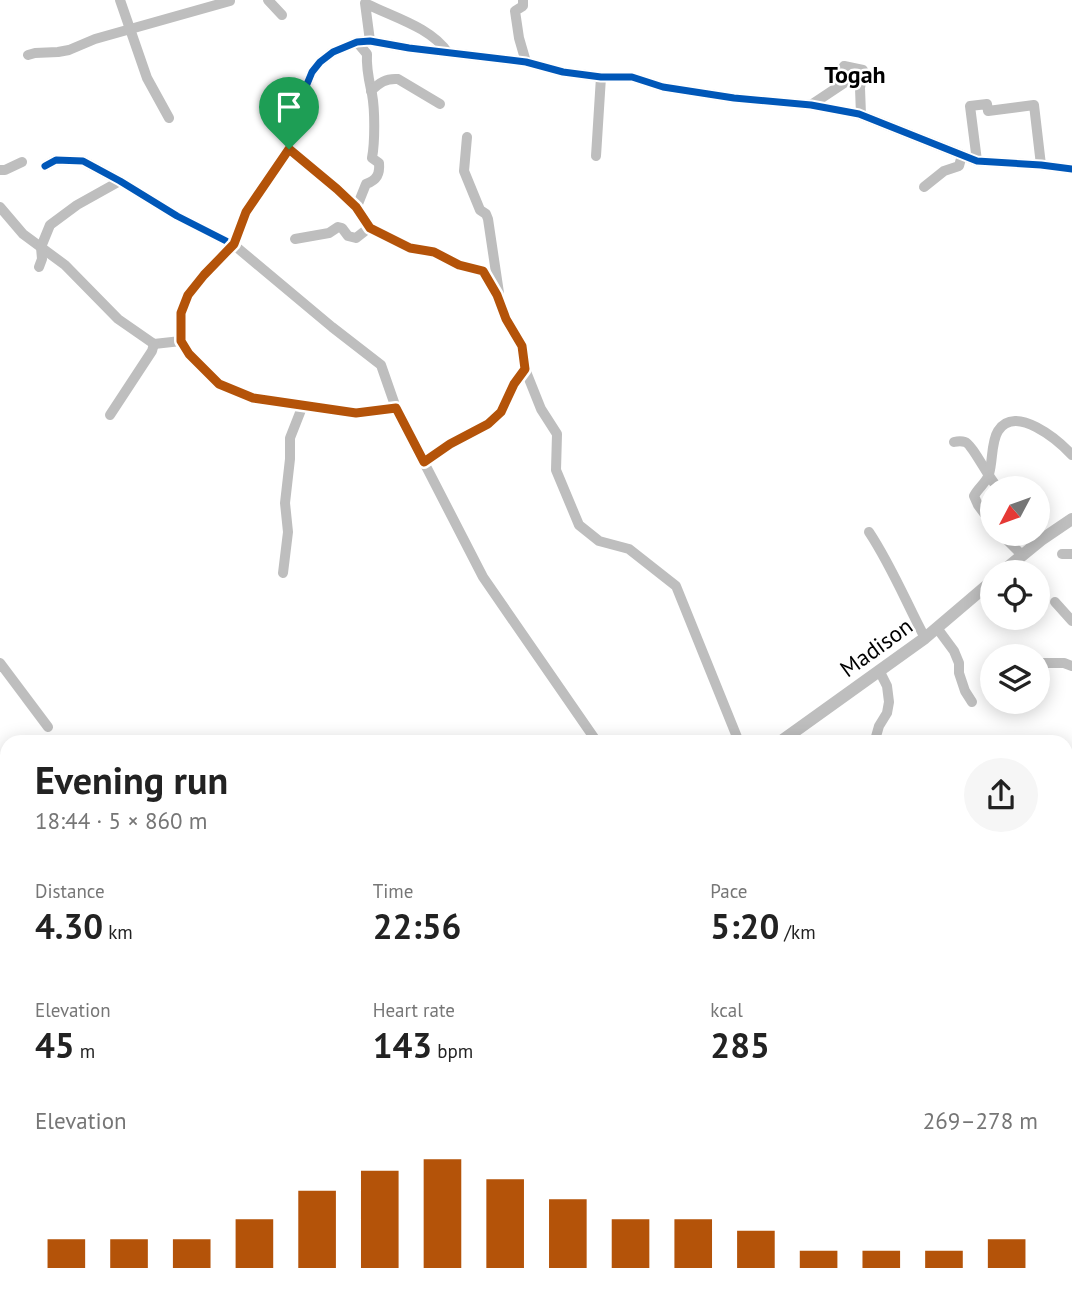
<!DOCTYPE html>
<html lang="en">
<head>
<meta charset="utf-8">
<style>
  :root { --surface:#fff; --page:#f6f6f6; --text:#222; --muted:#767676; --accent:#b45309 }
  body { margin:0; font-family:"PT Sans",sans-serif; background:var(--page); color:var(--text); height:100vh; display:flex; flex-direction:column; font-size:26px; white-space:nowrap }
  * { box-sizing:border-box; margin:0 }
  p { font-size:23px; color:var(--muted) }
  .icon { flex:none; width:38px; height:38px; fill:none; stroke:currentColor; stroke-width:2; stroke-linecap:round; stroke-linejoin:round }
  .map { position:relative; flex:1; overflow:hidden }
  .sheet { position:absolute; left:0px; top:735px; width:1073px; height:569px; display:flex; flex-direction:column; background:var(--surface); border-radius:21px 21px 0 0; box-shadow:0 4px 18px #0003 }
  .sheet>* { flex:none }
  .needle { width:46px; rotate:229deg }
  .tools { position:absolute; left:980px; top:476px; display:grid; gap:14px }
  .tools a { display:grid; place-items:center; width:70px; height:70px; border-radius:50%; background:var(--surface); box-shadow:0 4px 18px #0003; font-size:35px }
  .pin { position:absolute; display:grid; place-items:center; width:60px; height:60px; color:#fff; margin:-72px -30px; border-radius:50% 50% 50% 0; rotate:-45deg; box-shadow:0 0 7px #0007 }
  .pin .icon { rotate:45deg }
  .round { display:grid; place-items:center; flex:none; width:74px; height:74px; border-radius:37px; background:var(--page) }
  .overview { display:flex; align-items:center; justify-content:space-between; height:119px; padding:0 35px }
  h1 { font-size:38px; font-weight:700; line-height:52px }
  .figures { display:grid; grid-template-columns:repeat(3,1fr); gap:10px; height:119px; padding:7px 35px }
  .figures div { display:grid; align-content:center }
  .figures b { font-size:35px; font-weight:700 }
  .figures small { font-size:19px; font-weight:400 }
  .figures p { font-size:19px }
  .chart { height:196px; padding:14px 35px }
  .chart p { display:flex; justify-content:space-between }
  .chart svg { width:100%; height:126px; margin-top:7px; stroke:var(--accent); stroke-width:6 }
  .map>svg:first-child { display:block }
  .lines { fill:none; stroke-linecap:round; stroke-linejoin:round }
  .minor { stroke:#bebebe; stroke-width:10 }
  .tertiary { stroke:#bebebe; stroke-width:12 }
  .cycleway-casing { stroke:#fff; stroke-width:11 }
  .cycleway { stroke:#0057b8; stroke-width:7 }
  .route-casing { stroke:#fff; stroke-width:14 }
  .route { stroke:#b45309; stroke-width:9 }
  .labels { text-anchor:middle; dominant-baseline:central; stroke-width:5; stroke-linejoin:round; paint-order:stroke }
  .street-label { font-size:23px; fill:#000; stroke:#fff }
  .neighbourhood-label { font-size:24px; font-weight:bold; fill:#000; stroke:#fff }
</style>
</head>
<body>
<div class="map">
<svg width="1072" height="1303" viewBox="0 0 1072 1303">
  <rect width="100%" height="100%" fill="#fff"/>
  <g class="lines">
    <g class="minor">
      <path d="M120,0l27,78 22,40"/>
      <path d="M268,0l14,15"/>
      <path d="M523,0v6l-8,5 4,27 7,24"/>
      <path d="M370,41l-5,-38c27,14 66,24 83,50"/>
      <path d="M357,42l10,12c-1,15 2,26 5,40 3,16 3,48 0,64l7,5c1,11 -2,17 -13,21l-8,20v6"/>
      <path d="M28,55l7,-2 23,-1 11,-2 26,-11 135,-38"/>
      <path d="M371,91c8,-8 15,-13 27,-12l42,25"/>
      <path d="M811,105l33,-22v-17l19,4 -3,18 1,27"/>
      <path d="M467,137l-3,34 16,39 6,4 2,5 11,74"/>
      <path d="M289,149l-43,63 -12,33 98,82 49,38 15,43 87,169 114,165"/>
      <path d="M596,156l5,-79"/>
      <path d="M977,161l-7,-55 17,-2 1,7 46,-6 7,60"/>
      <path d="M45,166l11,-6 27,1 37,20 57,35 57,29 -30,30 -16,20 -7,18 -1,12 1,16 8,13 30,30 34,14 103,15 40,-5"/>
      <path d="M0,170h5l17,-8"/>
      <path d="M924,187l20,-16 15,-5 3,-11"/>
      <path d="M0,207l23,27 42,31 53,54 36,25 27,-3"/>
      <path d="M295,239l34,-6 9,-6 4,1 6,8 8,2 14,-11"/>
      <path d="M39,267l3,-8 -1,-12 9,-22 27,-20 43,-24"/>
      <path d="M525,369l16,40 16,25 -1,36 23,55 20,16 30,8 47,37 63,156"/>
      <path d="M110,415l42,-64 2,-7"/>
      <path d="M954,442c4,-1 8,-1 11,0 7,2 24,37 33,46"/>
      <path d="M424,462l27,-18 37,-20 13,-12 13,-28 11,-15 -3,-23 -16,-27 -9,-24 -14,-24 -24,-6 -25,-13 -24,-3 -40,-22 -14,-20 -19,-18 -48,-40 16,-60 7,-17 8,-10 13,-10 24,-10 13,-1 39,7 117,14 37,10 38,5h31l31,10 71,11 77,7 48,9 118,47 64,4 31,4"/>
      <path d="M992,524l-14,-19 -4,-9c4,-8 13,-14 15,-22 4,-13 2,-32 9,-43 17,-28 61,10 74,24"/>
      <path d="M869,532c22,33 37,70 56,106"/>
      <path d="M1001,534l21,21"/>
      <path d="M1062,554h10"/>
      <path d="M283,573l5,-41 -3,-29 5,-44v-21l13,-33"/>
      <path d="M1055,602l17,19"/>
      <path d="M937,628l17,23 5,12v10l6,18 7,11"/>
      <path d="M0,663l48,64"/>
      <path d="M1043,663h21l8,3"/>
      <path d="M877,742l-2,-2 4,-14 8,-13 2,-11 -2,-16 -7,-14"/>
      <path d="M0,825l7,14"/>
      <path d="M0,903l7,-6"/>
      <path d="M1066,1043h6"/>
      <path d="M0,1060l7,10"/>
      <path d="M1066,1115l6,6"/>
      <path d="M1066,1248l6,-6"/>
      <path d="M1066,1276l6,9"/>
      <path d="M902,1303l57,-6"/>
    </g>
    <g class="tertiary">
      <path d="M1002,572l39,-32 31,-21"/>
      <path d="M780,742l145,-104 67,-57"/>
      <path d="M1,1303l9,-6"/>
    </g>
    <g class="cycleway-casing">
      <g id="cycleway">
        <path d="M45,166l11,-6 27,1 37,20 57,35 57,29 -30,30 -16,20 -7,18 -1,12 1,16 8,13 30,30 34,14 103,15 40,-5"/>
        <path d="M424,462l27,-18 37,-20 13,-12 13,-28 11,-15 -3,-23 -16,-27 -9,-24 -14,-24 -24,-6 -25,-13 -24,-3 -40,-22 -14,-20 -19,-18 -48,-40 16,-60 7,-17 8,-10 13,-10 24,-10 13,-1 39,7 117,14 37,10 38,5h31l31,10 71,11 77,7 48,9 118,47 64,4 31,4"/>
      </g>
    </g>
    <use href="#cycleway" class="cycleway"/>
  </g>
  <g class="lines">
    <g class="route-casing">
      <path id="route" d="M289,149l48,40 19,18 14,21 40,20 24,4 25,13 24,6 14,24 9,24 16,27 3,23 -11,15 -13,28 -13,12 -38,20 -26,18 -28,-54 -40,5 -103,-15 -34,-14 -30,-30 -8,-13v-28l7,-18 16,-20 30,-31 12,-32z"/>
    </g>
    <use href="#route" class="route"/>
  </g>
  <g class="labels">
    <g class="street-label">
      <text transform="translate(876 647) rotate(-36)">Madison</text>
    </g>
    <g class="neighbourhood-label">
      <text x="855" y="74">Togah</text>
    </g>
  </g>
</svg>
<div class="tools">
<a><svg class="needle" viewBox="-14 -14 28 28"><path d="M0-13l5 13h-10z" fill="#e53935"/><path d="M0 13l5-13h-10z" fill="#767676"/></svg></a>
<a><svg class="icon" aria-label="locate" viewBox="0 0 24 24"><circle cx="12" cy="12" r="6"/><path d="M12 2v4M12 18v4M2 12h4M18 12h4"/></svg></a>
<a><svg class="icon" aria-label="layers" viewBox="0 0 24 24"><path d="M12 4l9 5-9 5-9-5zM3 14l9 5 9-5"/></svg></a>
</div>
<div class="pin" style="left:289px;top:149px;background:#1e9e55"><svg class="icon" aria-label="arrive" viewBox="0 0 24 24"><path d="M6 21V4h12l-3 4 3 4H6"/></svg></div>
<section class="sheet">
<div class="overview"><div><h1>Evening run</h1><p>18:44 · 5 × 860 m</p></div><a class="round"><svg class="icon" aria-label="share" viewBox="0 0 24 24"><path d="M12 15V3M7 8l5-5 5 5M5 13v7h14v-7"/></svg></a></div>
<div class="figures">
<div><p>Distance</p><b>4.30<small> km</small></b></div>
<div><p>Time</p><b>22:56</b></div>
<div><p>Pace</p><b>5:20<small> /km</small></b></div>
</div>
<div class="figures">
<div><p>Elevation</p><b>45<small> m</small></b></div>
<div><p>Heart rate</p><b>143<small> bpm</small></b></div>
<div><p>kcal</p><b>285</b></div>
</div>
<div class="chart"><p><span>Elevation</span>269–278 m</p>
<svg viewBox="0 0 160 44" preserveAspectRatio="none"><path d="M5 44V34M15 44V34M25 44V34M35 44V27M45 44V17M55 44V10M65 44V6M75 44V13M85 44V20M95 44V27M105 44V27M115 44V31M125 44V38M135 44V38M145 44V38M155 44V34"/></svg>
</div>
</section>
</div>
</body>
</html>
